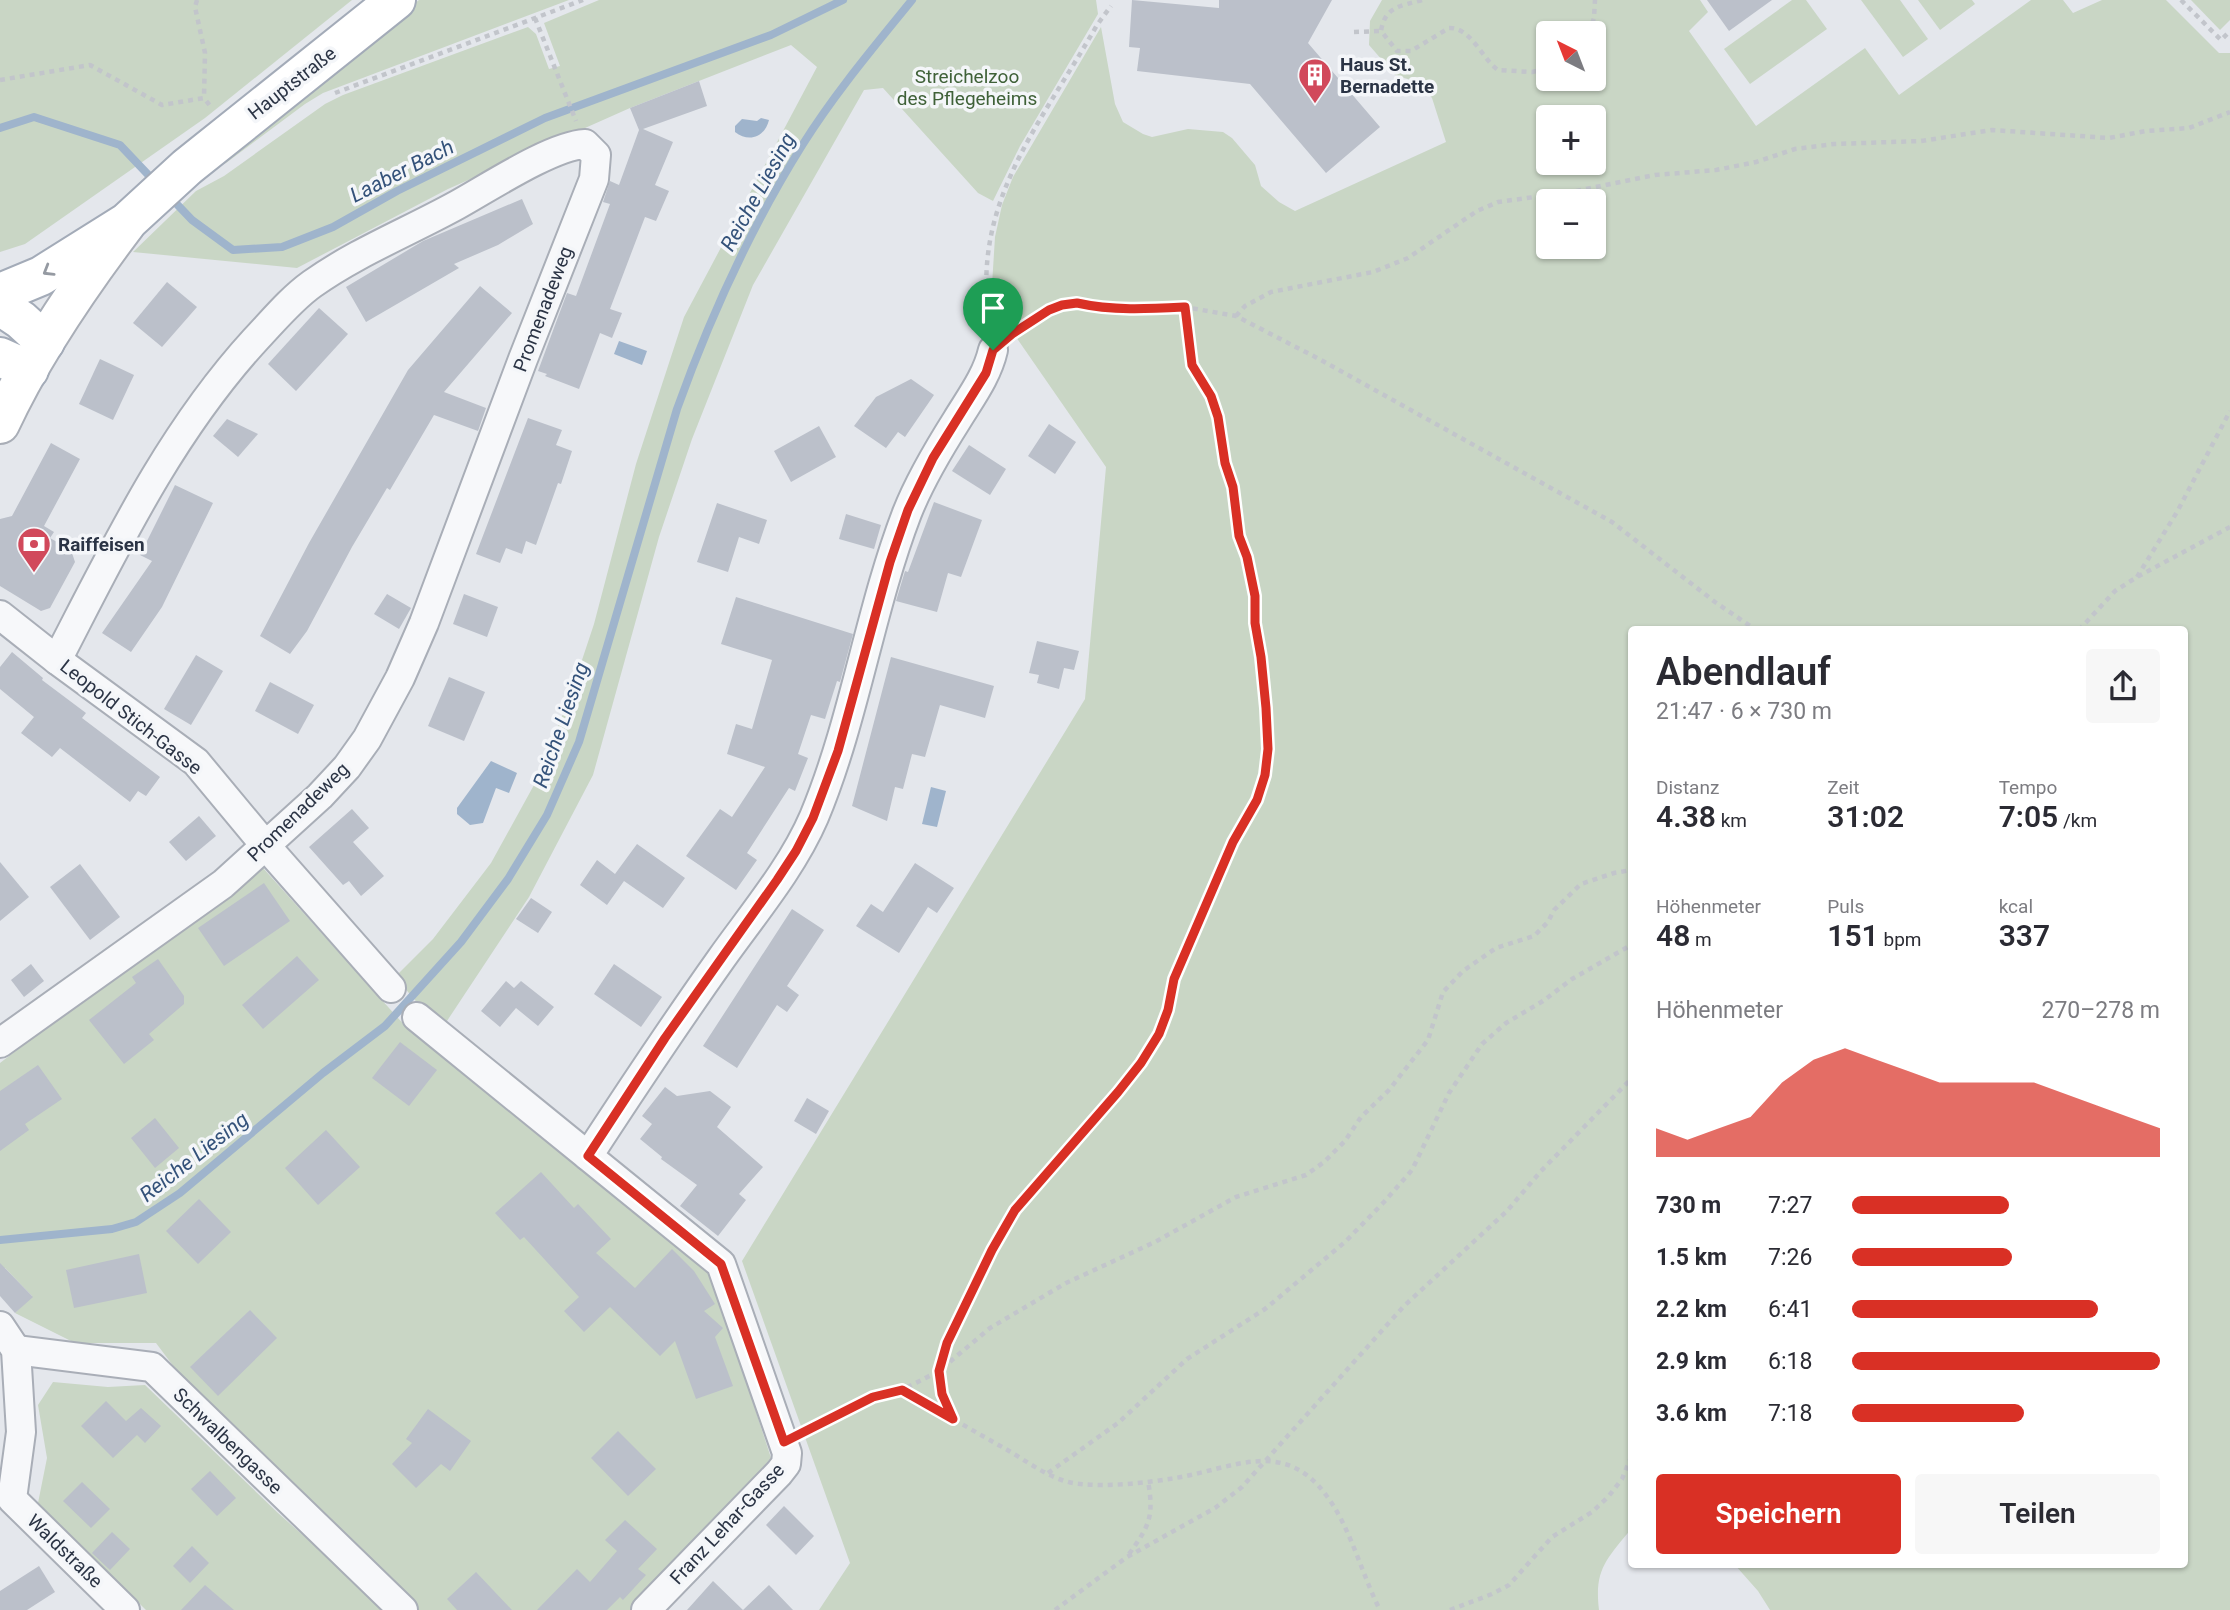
<!DOCTYPE html>
<html lang="de">
<head>
<meta charset="utf-8">
<style>
  :root { --surface:#fff; --page:#f7f7f7; --text:#2b2b33; --muted:#7c7c81; --accent:#d93025 }
  body { margin:0; font-family:Roboto,sans-serif; background:var(--page); color:var(--text); height:100vh; display:flex; flex-direction:column; font-size:26px; white-space:nowrap }
  * { box-sizing:border-box; margin:0 }
  p { font-size:23px; color:var(--muted) }
  .icon { flex:none; width:38px; height:38px; fill:none; stroke:currentColor; stroke-width:2; stroke-linecap:round; stroke-linejoin:round }
  .map { position:relative; flex:1; overflow:hidden }
  .details { position:absolute; left:1628px; top:626px; width:560px; height:942px; display:flex; flex-direction:column; background:var(--surface); border-radius:7px; box-shadow:0 2px 5px #0004 }
  .details>* { flex:none }
  .needle { width:46px; rotate:318deg }
  .controls { position:absolute; left:1536px; top:21px; display:grid; gap:14px }
  .controls a { display:grid; place-items:center; width:70px; height:70px; border-radius:7px; background:var(--surface); box-shadow:0 2px 5px #0004; font-size:35px }
  .pin { position:absolute; display:grid; place-items:center; width:60px; height:60px; color:#fff; margin:-72px -30px; border-radius:50% 50% 50% 0; rotate:-45deg; box-shadow:0 0 7px #0007 }
  .pin .icon { rotate:45deg }
  .round { display:grid; place-items:center; flex:none; width:74px; height:74px; border-radius:7px; background:var(--page) }
  .head { display:flex; align-items:center; justify-content:space-between; height:119px; padding:0 28px }
  h1 { font-size:38px; font-weight:600; line-height:52px }
  .metrics { display:grid; grid-template-columns:repeat(3,1fr); gap:10px; height:119px; padding:7px 28px }
  .metrics div { display:grid; align-content:center }
  .metrics b { font-size:30px; font-weight:600 }
  .metrics small { font-size:19px; font-weight:400 }
  .metrics p { font-size:19px }
  .chart { height:196px; padding:14px 28px }
  .chart p { display:flex; justify-content:space-between }
  .chart svg { width:100%; height:126px; margin-top:7px; fill:var(--accent); opacity:.7 }
  .primary-button { display:flex; gap:14px; margin-top:auto; padding:14px 28px }
  .primary-button a { flex:1; height:80px; border-radius:7px; background:var(--accent); color:#fff; font-size:28px; font-weight:600; line-height:80px; text-align:center }
  .primary-button a+a { background:var(--page); color:var(--text) }
  ul { padding:0 28px; list-style:none; font-size:23px }
  li { display:grid; grid-template-columns:112px 84px 1fr; align-items:center; height:52px }
  li i { height:18px; border-radius:9px; background:var(--accent) }
  .map>svg:first-child { display:block }
  .green { fill:#c9d6c5; fill-rule:evenodd }
  .water { fill:#9fb4cc }
  .lines { fill:none; stroke-linecap:round; stroke-linejoin:round }
  .stream { stroke:#9fb4cc; stroke-width:8 }
  .building { fill:#bbc0ca }
  .street-casing { stroke:#a9aeb7; stroke-width:32 }
  .secondary-casing { stroke:#a9aeb7; stroke-width:42 }
  .primary-casing { stroke:#a3abb8; stroke-width:42 }
  .path { stroke:#c2c5cb; stroke-width:4.5; stroke-dasharray:5 5; stroke-linecap:butt }
  .street { stroke:#f7f8fa; stroke-width:28 }
  .secondary { stroke:#fff; stroke-width:38 }
  .primary { stroke:#fff; stroke-width:38 }
  .oneway { stroke:#959aa2 }
  .route-casing { stroke:#fff; stroke-width:14 }
  .route { stroke:#d93025; stroke-width:9 }
  .labels { text-anchor:middle; dominant-baseline:central; stroke-width:7; stroke-linejoin:round; paint-order:stroke }
  .poi-label { font-size:19px; font-weight:bold; fill:#2b3445; stroke:#f4f6f9; text-anchor:start }
  .park-label { font-size:19px; fill:#3f6138; stroke:#f4f6f9 }
  .street-label { font-size:19px; fill:#2b3445; stroke:#f4f6f9 }
  .water-label { font-size:21px; font-style:italic; fill:#34527a; stroke:#f4f6f9 }
</style>
</head>
<body>
<div class="map">
<svg width="2230" height="1610" viewBox="0 0 2230 1610">
  <rect width="100%" height="100%" fill="#e4e7ec"/>
  <g class="green">
    <path d="M0,0h352l-147,118 -180,126 -25,8z"/>
    <path d="M419,0h150l-246,93 -18,11 -79,59 -11,5 77,-67z"/>
    <path d="M599,0h497l2,14 -78,132 -27,55 -15,-8 -95,-105 -19,2 -111,195 -61,154 -33,98 -66,238 -64,122 -86,130 -15,-12 -33,-38 38,-38 58,-76 43,-78 35,-86 25,-75 42,-160 48,-147 133,-250 -26,-22 -161,63 -182,81 -151,79 -164,-16 63,-61 28,-15 101,-72 18,-9 185,-68 8,7 13,35 11,-3 -16,-43z"/>
    <path d="M1382,0h318l8,12 -19,19 67,95 109,-78 34,47 132,-95h32l10,13 29,-13h64l53,53h11v1557h-460l-12,-19 -23,-26 449,-1v-934h-553v899c-24,30 -37,40 -32,81h-780l31,-47 -108,-302 343,-562 21,-232 -115,-166 4,-64 7,-32 11,-28 88,-150 14,77 8,18 20,12 9,3 36,-8 35,3 9,6 23,27 6,21 18,16 16,9 151,-69 -14,-44 -15,-16 -22,-7 -26,-30 1,-24zM1549,33h45v46h-45zM1549,117h45v46h-45zM1549,201h45v46h-45z"/>
    <path d="M1792,0h14l21,29 -77,55 -26,-35z"/>
    <path d="M1861,0h39l28,39 -25,18z"/>
    <path d="M1918,0h54l3,4 -35,26z"/>
    <path d="M2191,0h39v20l-10,10z"/>
    <path d="M263,868l144,160 304,245 60,185 -72,81 -69,71h-212l-220,-211 -42,-56h-81l-60,-30 17,-17 -27,-28 -5,1v-206l154,-118z"/>
    <path d="M53,1382l55,5 37,-2 133,128 109,97h-241l-108,-107 9,-45 -9,-53z"/>
  </g>
  <g class="water">
    <path d="M761,118l8,2c-4,17 -20,23 -34,12v-6l7,-7 15,2z"/>
    <path d="M619,341l28,10 -5,14 -28,-11z"/>
    <path d="M491,761l26,12 -8,20 -13,-5 -13,35 -13,2 -13,-11v-6z"/>
    <path d="M931,787l15,4 -9,36 -15,-3z"/>
  </g>
  <g class="lines">
    <g class="stream">
      <path d="M0,128l34,-11 86,28 36,38"/>
      <path d="M170,197l22,23 41,30 49,-3 51,-20 64,-36 148,-73 226,-83 72,-35"/>
      <path d="M0,1240l112,-11 24,-7 44,-29 143,-120 62,-47 76,-84 47,-63 39,-64 32,-73 98,-333c33,-92 74,-182 126,-265 32,-51 71,-97 109,-144"/>
    </g>
  </g>
  <g class="building">
    <path d="M1132,0l87,8v-8h113l-24,43 72,84 -54,46 -76,-89 -113,-13 3,-23 -11,-1z"/>
    <path d="M1707,0h65l-43,31z"/>
    <path d="M699,81l8,25 -64,23 30,13 -18,43 14,6 -13,30 -11,-4 -35,92 12,4 -10,25 -12,-5 -21,56 -34,-13 2,-2 -9,-3 20,-54 9,-24 9,3 34,-92 -7,-2 7,-21 9,4 20,-55 -9,-22z"/>
    <path d="M522,199l11,25 -35,21 -44,19 5,4 -93,54 -20,-35 77,-46z"/>
    <path d="M167,282l30,25 -35,40 -29,-24z"/>
    <path d="M480,286l32,27 -68,79 42,16 -8,23 -44,-16 -44,75 -3,-2 -35,59 -45,84 -17,23 -30,-18 49,-93 99,-173z"/>
    <path d="M319,308l29,26 -52,57 -28,-27z"/>
    <path d="M100,359l34,16 -21,45 -34,-16z"/>
    <path d="M911,379l23,16 -29,42 -7,-5 -12,16 -32,-22 22,-29z"/>
    <path d="M528,418l34,12 -6,15 16,6 -11,33 -3,-1 -22,62 -10,-4 -4,13 -16,-6 -6,15 -24,-9z"/>
    <path d="M227,419l31,15 -20,23 -25,-21z"/>
    <path d="M1049,424l27,18 -21,32 -27,-18z"/>
    <path d="M819,426l17,31 -45,25 -17,-31z"/>
    <path d="M51,443l29,16 -36,67 10,6 -4,6 21,12 4,12 -25,46 -9,3 -41,-25v-67l12,-3z"/>
    <path d="M969,445l37,24 -16,26 -38,-24z"/>
    <path d="M175,485l38,18 -51,104 -31,45 -29,-19 50,-72 -12,-6z"/>
    <path d="M934,502l48,18 -21,57 -13,-4 -11,39 -41,-11 9,-30 3,1z"/>
    <path d="M717,503l50,17 -8,24 -20,-7 -11,35 -31,-10z"/>
    <path d="M846,514l35,11 -7,24 -35,-10z"/>
    <path d="M387,594l24,14 -12,21 -25,-15z"/>
    <path d="M464,594l34,13 -11,30 -34,-13z"/>
    <path d="M736,597l117,37 -13,48 -3,-1 -12,38 -14,-4 -13,39 10,4 -13,33 -6,-3 -42,65 10,7 -21,30 -50,-34 34,-47 12,8 33,-50 -38,-13 9,-30 16,5 20,-69 -51,-16z"/>
    <path d="M1037,641l42,10 -5,19 -10,-2 -5,21 -22,-6 2,-8 -10,-2z"/>
    <path d="M12,652l31,26 -1,2 44,33 -4,5 78,59 -14,19 -8,-5 -8,11 -70,-54 -8,9 -31,-24 13,-16 -34,-28v-22z"/>
    <path d="M196,655l27,16 -32,54 -27,-16z"/>
    <path d="M891,657l103,29 -9,32 -45,-13 -15,52 -13,-3 -9,35 -8,-2 -8,34 -35,-15z"/>
    <path d="M449,677l36,15 -21,49 -36,-15z"/>
    <path d="M270,682l44,23 -16,29 -43,-23z"/>
    <path d="M352,809l17,19 -16,14 31,34 -23,20 -12,-15 -6,4 -34,-38z"/>
    <path d="M199,816l17,20 -30,25 -17,-19z"/>
    <path d="M637,844l48,34 -22,30 -39,-27 -17,24 -27,-20 17,-25 18,14z"/>
    <path d="M0,862l29,35 -29,24z"/>
    <path d="M915,863l39,25 -17,25 -9,-6 -29,46 -43,-27 15,-22 12,8z"/>
    <path d="M80,864l40,53 -30,23 -40,-53z"/>
    <path d="M264,883l26,38 -66,45 -26,-38z"/>
    <path d="M531,898l21,14 -14,21 -22,-14z"/>
    <path d="M792,909l32,21 -37,56 12,9 -12,17 -10,-7 -40,63 -34,-22z"/>
    <path d="M297,956l22,24 -56,49 -21,-24z"/>
    <path d="M158,959l26,37v8l-35,30 5,6 -30,24 -35,-44 47,-37 -4,-6z"/>
    <path d="M31,964l13,17 -20,16 -13,-17z"/>
    <path d="M614,964l48,33 -21,30 -47,-33z"/>
    <path d="M506,981l8,7 7,-7 33,26 -16,19 -22,-18 -16,19 -19,-16z"/>
    <path d="M400,1042l37,28 -28,36 -37,-28z"/>
    <path d="M38,1065l24,34 -37,25 4,6 -29,21v-60z"/>
    <path d="M665,1087l12,9 33,-5 21,16 -14,20 46,40 -24,27 7,6 -28,36 -38,-30 17,-21 -36,-26 1,-2 -22,-18 12,-15 -10,-8z"/>
    <path d="M807,1098l22,13 -13,23 -22,-13z"/>
    <path d="M155,1118l24,30 -24,20 -24,-30z"/>
    <path d="M326,1130l34,37 -42,38 -33,-37z"/>
    <path d="M541,1172l33,36 4,-4 33,35 -15,14 39,35 37,-39 22,22 21,33 -11,7 19,17 -8,9 18,49 -37,13 -21,-58 -15,15 -50,-49 -26,25 -20,-21 15,-14 -55,-60 -4,3 -25,-27z"/>
    <path d="M199,1199l32,33 -33,32 -32,-33z"/>
    <path d="M139,1254l8,39 -73,15 -8,-38z"/>
    <path d="M0,1263l33,34 -18,16 -15,-17z"/>
    <path d="M250,1310l27,28 -59,58 -28,-29z"/>
    <path d="M106,1401l20,20 15,-13 20,18 -16,17 -8,-8 -24,23 -32,-32z"/>
    <path d="M428,1409l43,32 -21,30 -9,-7 -25,24 -24,-24 20,-21 -6,-4z"/>
    <path d="M618,1431l38,38 -28,27 -37,-38z"/>
    <path d="M210,1471l26,27 -19,18 -26,-27z"/>
    <path d="M82,1482l28,27 -19,19 -28,-27z"/>
    <path d="M784,1506l30,30 -18,19 -30,-30z"/>
    <path d="M625,1520l32,29 -19,20 8,6 -23,25 -3,-3 -13,13h-70l40,-41 13,13 27,-31 -12,-11z"/>
    <path d="M112,1532l18,17 -20,21 -18,-17z"/>
    <path d="M192,1546l17,17 -19,20 -17,-17z"/>
    <path d="M39,1566l16,26 -28,18h-27v-19z"/>
    <path d="M476,1572l36,38h-55l-10,-11z"/>
    <path d="M713,1581l30,29 26,-25 24,25h-106z"/>
    <path d="M205,1585l29,25h-53z"/>
  </g>
  <g class="lines">
    <g class="street-casing">
      <g id="street">
        <path d="M0,615l57,45 139,102 69,83 126,143"/>
        <path d="M417,1017l171,139"/>
        <path d="M0,1043l223,-159 97,-88 27,-29 20,-28 33,-61 24,-55 99,-264 71,-180 2,-24 -11,-11c-34,2 -97,44 -128,61 -49,27 -100,47 -145,79 -21,15 -39,37 -57,56 -86,94 -140,208 -198,320"/>
        <path d="M0,1326l16,24 5,82 -9,67 113,111"/>
        <path d="M16,1350l136,17 251,243"/>
        <path d="M646,1610l133,-137 7,-9 1,-11 -66,-189 -133,-108c43,-66 87,-132 133,-197 32,-45 71,-91 93,-142 41,-98 55,-205 93,-304 13,-33 31,-63 50,-93 14,-23 30,-44 36,-70"/>
      </g>
    </g>
    <g class="secondary-casing">
      <path id="secondary" d="M0,424c33,-71 79,-138 126,-200"/>
    </g>
    <g class="primary-casing">
      <g id="primary">
        <path d="M0,293l41,-17 86,-54 60,-55 209,-167"/>
        <path d="M0,306l21,14 24,22"/>
        <path d="M0,357l29,13"/>
      </g>
    </g>
    <g class="path">
      <path d="M197,0l-2,7 10,46 -1,45"/>
      <path d="M1422,0c-21,6 -37,6 -41,31l16,20h14l38,-23c22,-1 33,31 49,42l34,2 17,-4"/>
      <path d="M2181,0l40,40 9,-9"/>
      <path d="M535,18l41,103"/>
      <path d="M1354,32l27,-1"/>
      <path d="M1589,33l5,-15 1,-18"/>
      <path d="M0,80l90,-15 72,40 42,-7 7,9"/>
      <path d="M335,93l248,-93"/>
      <path d="M1236,316l9,-10 26,-14 102,-20 35,-14 69,-47 21,-9 73,-10 84,-17 61,-5 40,-8 39,-13 39,-5 87,-3 71,-11 117,8 37,-7 43,-3 41,-16"/>
      <path d="M990,325c-21,-121 51,-201 107,-300l14,-19"/>
      <path d="M1012,334l37,-24 13,-5 16,-2 23,6 25,1 59,-3 51,9 85,44 291,162 103,80 41,28"/>
      <path d="M2137,577l40,-65 53,-101"/>
      <path d="M2079,630l36,-39 22,-14 93,-50"/>
      <path d="M902,1390c34,19 68,39 102,58 23,13 49,34 76,36 30,3 65,-1 95,-6 57,-9 108,-41 151,17 24,31 36,80 54,115"/>
      <path d="M953,1419l-11,-25 -3,-23 8,-27 45,-94 23,-40 103,-118 23,-29 18,-29 9,-24 5,-31 60,-137 24,-42 8,-25 3,-26 -2,-41 -5,-50 -6,-35v-27l-9,-39 -7,-21 -6,-49 -8,-24 -7,-46 -7,-21 -19,-31 -7,-58"/>
      <path d="M807,1431l66,-34 29,-7 37,-19 51,-43 76,-45 89,-41 81,-45 70,-22 18,-13 21,-21 16,-24 28,-27 39,-50 15,-48 20,-21 33,-23 38,-12 14,-14 6,-12 27,-26 33,-11 17,-3"/>
      <path d="M1048,1473l70,-50 69,-64 78,-50 80,-67 39,-40 28,-32 37,-77 33,-49 24,-21 37,-22 29,-22 59,-34"/>
      <path d="M1129,1554c21,-29 25,-38 19,-73"/>
      <path d="M1055,1610l72,-53 88,-49 27,-21 162,-181 103,-95 34,-40 90,-92"/>
      <path d="M1450,1610l42,-16 17,-9 43,-48 40,-25 16,-15 14,-18 9,-22"/>
    </g>
    <use href="#street" class="street"/>
    <use href="#secondary" class="secondary"/>
    <use href="#primary" class="primary"/>
  </g>
  <defs><path id="oneway-chevron" d="M-2-3.5L2.5 0L-2 3.5" fill="none" stroke-width="1.6" stroke-linecap="round" stroke-linejoin="round" transform="scale(1.75)"/></defs>
  <use class="oneway" href="#oneway-chevron" transform="translate(48 271) rotate(149)"/>
  <g class="lines">
    <g class="route-casing">
      <path id="route" d="M1077,303c36,8 71,6 108,4l7,58 19,31 7,21 7,46 8,24 6,49 8,21 8,39v27l6,34 5,51 2,41 -3,26 -8,25 -24,42 -59,137 -6,31 -9,24 -18,29 -23,29 -103,118 -23,40 -45,93 -8,28 3,23 11,25 -51,-29 -29,7 -89,45 -63,-178 -133,-108 77,-118 112,-158 19,-29 17,-33 25,-67 52,-189 18,-52 25,-52 53,-85 7,-23 19,-16 37,-24 13,-5z"/>
    </g>
    <use href="#route" class="route"/>
  </g>
  <defs>
    <g id="building-pin" transform="scale(1.75)"><path d="M0 17L-7.5 6A9.5 9.5 0 1 1 7.5 6Z" fill="#d1495b" stroke="#f4f6f9"/><path d="M-4-6H4V6H1V3H-1V6H-4ZM-2.5-4.3h1.7v1.8h-1.7ZM.8-4.3h1.7v1.8H.8ZM-2.5-1h1.7V.8h-1.7ZM.8-1h1.7V.8H.8Z" fill="#fff"/></g>
    <g id="bank-pin" transform="scale(1.75)"><path d="M0 17L-7.5 6A9.5 9.5 0 1 1 7.5 6Z" fill="#d1495b" stroke="#f4f6f9"/><path d="M-6-4H6V4H-6ZM0-2.3a2.3 2.3 0 1 0 0 4.6a2.3 2.3 0 1 0 0-4.6Z" fill="#fff"/></g>
  </defs>
  <g fill-rule="evenodd">
    <use href="#building-pin" x="1315" y="75"/>
    <use href="#bank-pin" x="34" y="544"/>
  </g>
  <g class="labels">
    <g class="poi-label">
      <text x="1340" y="64">Haus St.<tspan x="1340" dy="22">Bernadette</tspan></text>
      <text x="58" y="544">Raiffeisen</text>
    </g>
    <g class="park-label">
      <text x="967" y="76">Streichelzoo<tspan x="967" dy="22">des Pflegeheims</tspan></text>
    </g>
    <g class="street-label">
      <text transform="translate(292 83) rotate(-38)">Hauptstraße</text>
      <text transform="translate(543 309) rotate(-69)">Promenadeweg</text>
      <text transform="translate(131 717) rotate(38)">Leopold Stich-Gasse</text>
      <text transform="translate(298 812) rotate(-44)">Promenadeweg</text>
      <text transform="translate(228 1441) rotate(44)">Schwalbengasse</text>
      <text transform="translate(727 1524) rotate(-47)">Franz Lehar-Gasse</text>
      <text transform="translate(65 1551) rotate(44)">Waldstraße</text>
    </g>
    <g class="water-label">
      <text transform="translate(402 171) rotate(-27)">Laaber Bach</text>
      <text transform="translate(758 192) rotate(-61)">Reiche Liesing</text>
      <text transform="translate(561 725) rotate(-71)">Reiche Liesing</text>
      <text transform="translate(194 1157) rotate(-38)">Reiche Liesing</text>
    </g>
  </g>
</svg>
<div class="controls">
<a><svg class="needle" viewBox="-14 -14 28 28"><path d="M0-13l5 13h-10z" fill="#e53935"/><path d="M0 13l5-13h-10z" fill="#7c7c81"/></svg></a>
<a>+</a>
<a>−</a>
</div>
<div class="pin" style="left:993px;top:350px;background:#1e9e55"><svg class="icon" aria-label="arrive" viewBox="0 0 24 24"><path d="M6 21V4h12l-3 4 3 4H6"/></svg></div>
<section class="details">
<div class="head"><div><h1>Abendlauf</h1><p>21:47 · 6 × 730 m</p></div><a class="round"><svg class="icon" aria-label="share" viewBox="0 0 24 24"><path d="M12 15V3M7 8l5-5 5 5M5 13v7h14v-7"/></svg></a></div>
<div class="metrics">
<div><p>Distanz</p><b>4.38<small> km</small></b></div>
<div><p>Zeit</p><b>31:02</b></div>
<div><p>Tempo</p><b>7:05<small> /km</small></b></div>
</div>
<div class="metrics">
<div><p>Höhenmeter</p><b>48<small> m</small></b></div>
<div><p>Puls</p><b>151<small> bpm</small></b></div>
<div><p>kcal</p><b>337</b></div>
</div>
<div class="chart"><p><span>Höhenmeter</span>270–278 m</p>
<svg viewBox="0 0 160 44" preserveAspectRatio="none"><path d="M0 44V34L10 38L20 34L30 30L40 18L50 10L60 6L70 10L80 14L90 18L100 18L110 18L120 18L130 22L140 26L150 30L160 34V44z"/></svg>
</div>
<ul>
<li><b>730 m</b>7:27<i style="width:51%"></i></li>
<li><b>1.5 km</b>7:26<i style="width:52%"></i></li>
<li><b>2.2 km</b>6:41<i style="width:80%"></i></li>
<li><b>2.9 km</b>6:18<i style="width:100%"></i></li>
<li><b>3.6 km</b>7:18<i style="width:56%"></i></li>
</ul>
<div class="primary-button"><a>Speichern</a><a>Teilen</a></div>
</section>
</div>
</body>
</html>
